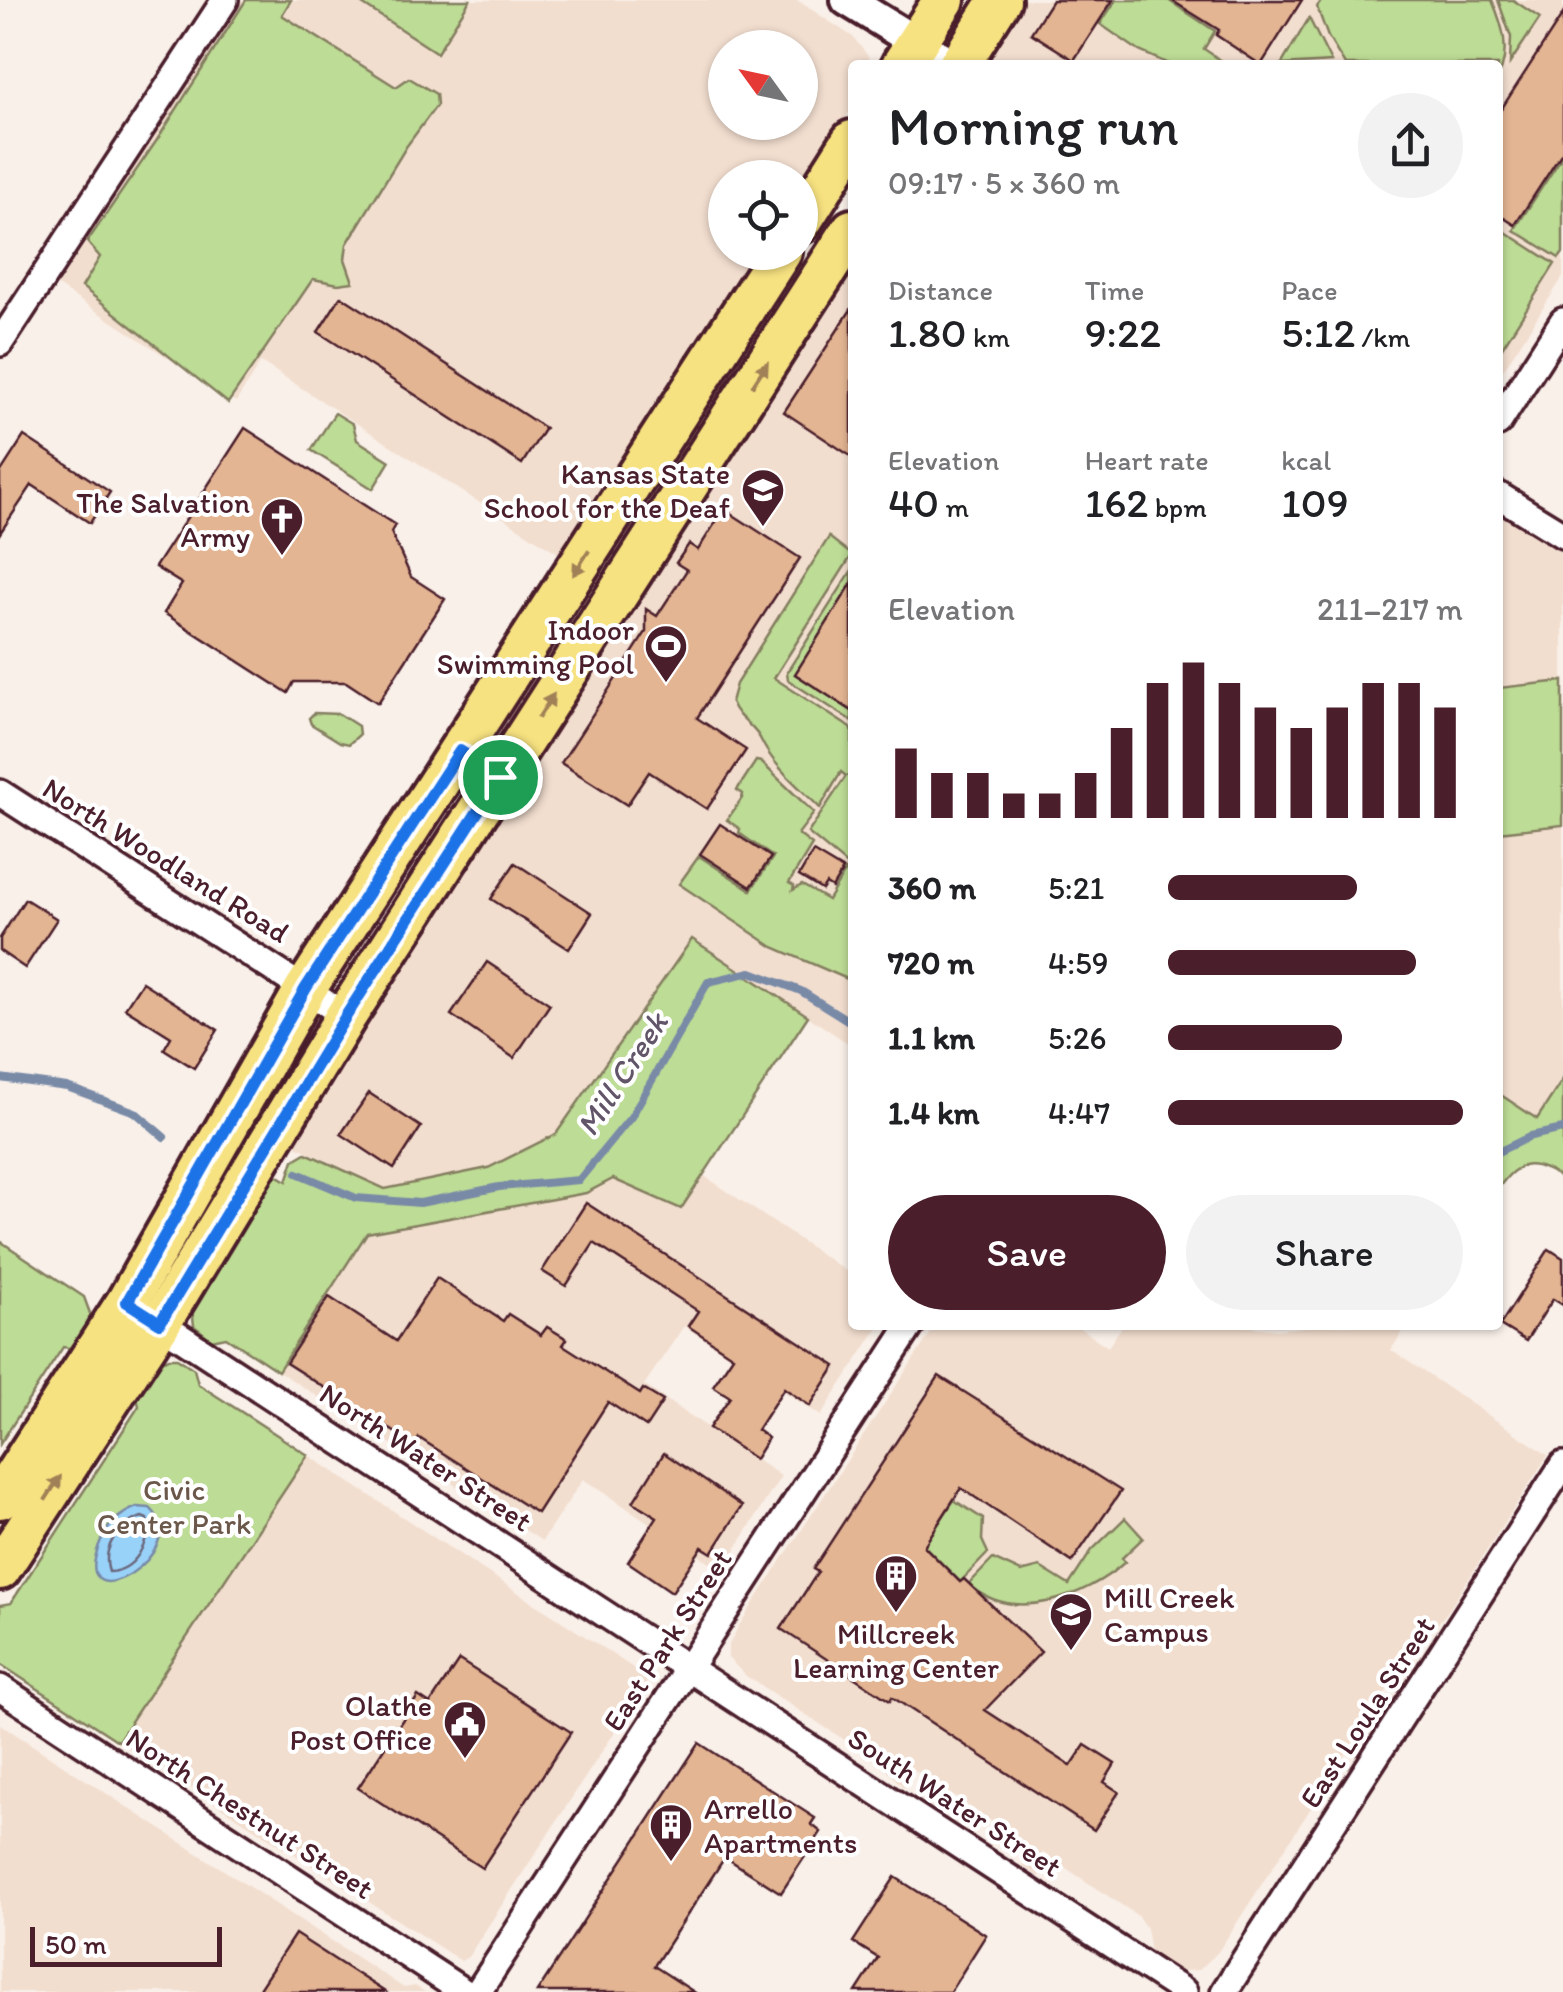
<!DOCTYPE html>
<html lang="en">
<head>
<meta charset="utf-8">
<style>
  :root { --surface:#fff; --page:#f2f2f2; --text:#202124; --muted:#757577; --accent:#4a1f2b }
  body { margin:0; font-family:Itim,sans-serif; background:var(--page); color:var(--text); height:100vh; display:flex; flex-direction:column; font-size:38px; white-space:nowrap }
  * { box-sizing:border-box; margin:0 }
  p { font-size:32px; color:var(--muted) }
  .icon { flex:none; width:55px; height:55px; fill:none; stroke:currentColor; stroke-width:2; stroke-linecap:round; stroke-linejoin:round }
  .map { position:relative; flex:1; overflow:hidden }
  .details { position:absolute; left:848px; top:60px; width:655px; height:1270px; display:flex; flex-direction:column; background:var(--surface); border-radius:10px; box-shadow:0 2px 8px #0004 }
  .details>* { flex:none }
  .needle { width:65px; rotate:303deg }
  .tools { position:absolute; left:708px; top:30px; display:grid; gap:20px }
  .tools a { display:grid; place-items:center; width:110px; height:110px; border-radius:50%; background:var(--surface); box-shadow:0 2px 8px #0004; font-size:50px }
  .scale { position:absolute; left:30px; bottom:25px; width:192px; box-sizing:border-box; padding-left:10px; border:5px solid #4a1f2b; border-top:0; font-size:28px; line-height:35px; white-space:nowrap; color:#4a1f2b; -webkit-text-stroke:8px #fff; paint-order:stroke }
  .pin { position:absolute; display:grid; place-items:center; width:85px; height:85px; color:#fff; margin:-42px; border:5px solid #fff; border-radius:50%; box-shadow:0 2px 10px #0007 }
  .round { display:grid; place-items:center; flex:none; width:105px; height:105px; border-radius:52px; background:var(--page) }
  .overview { display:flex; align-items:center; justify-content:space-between; height:170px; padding:0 40px }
  h1 { font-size:55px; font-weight:600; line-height:75px }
  .figures { display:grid; grid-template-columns:repeat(3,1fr); gap:15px; height:170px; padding:10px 40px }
  .figures div { display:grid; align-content:center }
  .figures b { font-size:42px; font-weight:600 }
  .figures small { font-size:28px; font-weight:400 }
  .figures p { font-size:28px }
  .chart { height:280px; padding:20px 40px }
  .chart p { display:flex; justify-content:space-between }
  .chart svg { width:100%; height:180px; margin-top:10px; stroke:var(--accent); stroke-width:6 }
  .cta { display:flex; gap:20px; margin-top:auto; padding:20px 40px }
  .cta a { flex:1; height:115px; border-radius:60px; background:var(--accent); color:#fff; font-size:40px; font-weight:600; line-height:115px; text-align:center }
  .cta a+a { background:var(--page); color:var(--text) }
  ul { padding:0 40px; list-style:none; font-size:32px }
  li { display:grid; grid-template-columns:160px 120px 1fr; align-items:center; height:75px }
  li i { height:25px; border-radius:12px; background:var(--accent) }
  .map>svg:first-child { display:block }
  .built { fill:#f2decf; fill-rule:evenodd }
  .green { fill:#bddc95; stroke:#847e60; stroke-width:2.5 }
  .water { fill:#99d2f9; stroke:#798aa7; stroke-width:2.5 }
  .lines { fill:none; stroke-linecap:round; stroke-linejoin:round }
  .shore { stroke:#6a677d; stroke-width:2.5 }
  .stream { stroke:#798aa7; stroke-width:8 }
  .building { fill:#e3b593; stroke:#4a1f2b; stroke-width:2.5 }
  .minor-casing { stroke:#4a1f2b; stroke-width:32 }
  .tertiary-casing { stroke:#4a1f2b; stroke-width:38 }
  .primary-casing { stroke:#4a1f2b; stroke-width:48 }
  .minor { stroke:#fff; stroke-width:25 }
  .tertiary { stroke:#fff; stroke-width:30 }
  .primary { stroke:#f7e281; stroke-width:40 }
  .oneway { fill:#a08056 }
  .route-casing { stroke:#fff; stroke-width:20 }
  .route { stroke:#1a73e8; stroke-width:12 }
  .labels { text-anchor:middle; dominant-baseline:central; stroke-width:8; stroke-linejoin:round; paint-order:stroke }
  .poi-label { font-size:30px; fill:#4a1f2b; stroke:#fff; text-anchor:end }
  .street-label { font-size:30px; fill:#4a1f2b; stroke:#fff }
  .park-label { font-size:30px; fill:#6c584b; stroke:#fff }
  .water-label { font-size:32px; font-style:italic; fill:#625569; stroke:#fff }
</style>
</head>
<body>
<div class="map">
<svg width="1563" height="1992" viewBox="0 0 1563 1992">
  <rect width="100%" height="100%" fill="#f9f0e9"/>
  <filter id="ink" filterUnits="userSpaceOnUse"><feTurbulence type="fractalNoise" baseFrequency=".01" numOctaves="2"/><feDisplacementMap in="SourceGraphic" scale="20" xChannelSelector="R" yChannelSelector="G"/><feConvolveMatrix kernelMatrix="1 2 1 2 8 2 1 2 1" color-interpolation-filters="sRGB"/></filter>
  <g filter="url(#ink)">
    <g class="built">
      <path d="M242,0h555l56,37 15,19 2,9h-18v43l-52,82v-12h-75v74l35,1 -196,304 -303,-195 -25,40 -180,-117zM725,48h75v74h-75z"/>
      <path d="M1012,0h551v277l-65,101v-313h-528z"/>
      <path d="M852,248v798l-160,-107 -136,195 -68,34 -104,21 -98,-48z"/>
      <path d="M1498,511l65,41v527l-26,40 -39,-26z"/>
      <path d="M703,1175l149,100v50h28l-59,91 -137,-90 -40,59 137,91 -59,95 -139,-92 -41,62 -264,-170 89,-138 219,-40 27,-14 68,30z"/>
      <path d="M936,1325h139l33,22 15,-22h114l40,5 45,-5h85l-16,25 157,105 -100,156 -50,62 -180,279 -19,18 -18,1 -31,-19 -4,-24 -8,-12 -96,-64 2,21 -6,3 -15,-10 -5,-27 -114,-76 3,23 -4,1 -23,-24 -134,-87 -18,-18v-11l10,-20z"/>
      <path d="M308,1455l339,222 -1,7 -178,273 -7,4 -343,-220z"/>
      <path d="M0,1724l404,264 11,-2 10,6h-425z"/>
    </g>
    <g class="green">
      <path d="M246,0h45l-9,15 114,72 13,-9 27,16 1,11 -31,42 -59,97 -2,15 8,23 -15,2 -25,-5 -85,124 -146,-116 18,-30 -13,-15 70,-102z"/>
      <path d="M356,0h114l-33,53z"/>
      <path d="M1116,0h52l47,31 -11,18 18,12 -3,4h-48l-32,-14 -39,-27z"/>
      <path d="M1322,0h170c11,26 19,51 6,78v-13h-153l-17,-28 -11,-30z"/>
      <path d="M1498,0h15l27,18 -30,45 1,-26z"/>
      <path d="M1309,18l22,44 -50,3z"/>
      <path d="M1563,155v98l-4,5 -45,-28z"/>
      <path d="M1498,227l57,37 -57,90z"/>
      <path d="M335,413l18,11 4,16 33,21 -17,28 -62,-39z"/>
      <path d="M829,537l23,18 -78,123 78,51v252l-79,-34 -94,-63 20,-28 52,34 22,-33 -34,-24 1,-4 -13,-9 15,-22 1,-4 -6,-4 19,-29 5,1 53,51 -16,21 14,11 -23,38 5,3 -1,4 9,-5 26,15 20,-34 -40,-33 38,-57 -5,-4 -21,36c-22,-22 -46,-41 -59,-68 -6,-14 -23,-20 -30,-38l5,-18z"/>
      <path d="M852,570v13l-57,91 57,37v10l-64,-41 -1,-8z"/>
      <path d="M1563,681v144l-65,7v-144z"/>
      <path d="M314,713l25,1 19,12 1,9 -10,9 -9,-2 -29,-18 -2,-6z"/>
      <path d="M692,939l116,77 -127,193 -68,-30 -27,14 -219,40 -89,138 -52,-34 -14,3 -18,-14 -2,-19 77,-137 18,11 7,-21 12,-7 79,36 103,-21 68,-34z"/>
      <path d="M1563,1079v100c-28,-19 -45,-21 -65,10v-96l39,26z"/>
      <path d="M0,1241l84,56 7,19 -16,33 -12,-2 -63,97z"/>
      <path d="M169,1358h8l17,11 4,15 110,71 -190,286 -118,-77v-59l11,-2 128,-197 -3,-12 22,-32z"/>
      <path d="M954,1500l29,19 -1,21 6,13 -28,29 -36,-36z"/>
      <path d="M1125,1518l18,20 -21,20 3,4c-39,35 -112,63 -156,22l24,-25 28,13 19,-5 29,18 23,-35z"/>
    </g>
    <path class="water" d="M137,1507l13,1c47,43 -81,120 -51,37 7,-19 20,-31 38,-38z"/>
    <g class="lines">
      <path class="shore" d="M142,1517l5,2c3,24 -12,52 -38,53 -8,-25 10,-48 33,-55z"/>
      <g class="stream">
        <path d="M0,1078l67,9 68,25 29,25"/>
        <path d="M1498,1152l33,-16 32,-7"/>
        <path d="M297,1173l59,25 64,5 79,-16 80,-7 52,-63 77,-135 43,-10 50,19 51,32"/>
      </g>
    </g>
    <g class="building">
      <path d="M1052,0h61l-39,60 -43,-27z"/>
      <path d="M1171,0h131l-41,65 -45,-30 3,-5z"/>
      <path d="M1563,14v137l-48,74 -17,-11v-100z"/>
      <path d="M341,296l204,132 -23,36 -204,-132z"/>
      <path d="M852,308v149l-68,-45z"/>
      <path d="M245,428l150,97 -4,7 20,45 34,22 -67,104 -32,-21h-52l-6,11 -124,-80 18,-29 -27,-17z"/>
      <path d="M24,436l86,56 -20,31 -58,-38 -32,48v-60z"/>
      <path d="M724,509l76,49 -103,160 49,32 -39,59 -58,-37 -22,33 -66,-42 85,-131v-23l11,7 30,-46 -11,-7 13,-19 9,6z"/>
      <path d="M852,583v128l-57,-37z"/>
      <path d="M720,824l51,33 -20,30 -51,-33z"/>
      <path d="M813,852l30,18 -11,18 -6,-4 -4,6 -23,-14z"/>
      <path d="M515,863l77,50 -23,36 -78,-50z"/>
      <path d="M25,899l32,20 -32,49 -25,-17v-13z"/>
      <path d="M487,962l63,42 -36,54 -63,-43z"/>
      <path d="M142,982l76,48 -24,38 -30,-19 7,-12 -46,-29z"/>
      <path d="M369,1093l52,34 -27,42 -53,-35z"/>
      <path d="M586,1203l250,163 -26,40 -26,-18 -27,42 11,8 -13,21 -46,-31 21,-31 -17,-11 20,-30 -45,-30 10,-15 -104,-68 -28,43 -24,-15z"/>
      <path d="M1549,1249l14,9v47l-10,-6 -27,42 -26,-16z"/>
      <path d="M437,1278l66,43 5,-7 33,21 6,-8 20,12 -4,6 77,49 3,-5 20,12 -17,26 -38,-25 -71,111 -118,-75 -4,7 -129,-82 43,-66 67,44z"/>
      <path d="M939,1376l182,115 -49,71 -111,-74 -37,58 36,36 4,-3 77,73 -56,58 86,56 14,-21 30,19 -11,18 15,10 -25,38 -202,-133 -2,4 -109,-72 37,-57 -5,-3z"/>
      <path d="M664,1453l78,53 -30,47 -10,-6 -30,45 -44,-30 29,-45 -24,-15z"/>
      <path d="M459,1660l112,72 -89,136 -124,-80 60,-92 12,8z"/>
      <path d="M699,1743l116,75 -4,6 10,8 -40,61 -56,-36 -71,109 40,26h-157z"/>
      <path d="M895,1877l91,58 -36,57h-94l22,-34 -25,-16z"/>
      <path d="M295,1934l90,58h-128z"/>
    </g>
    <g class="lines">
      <g class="minor-casing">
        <g id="minor">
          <path d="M0,343l225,-343"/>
          <path d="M1498,423l65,-102"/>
          <path d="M1498,495l65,40"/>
          <path d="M0,793l346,223"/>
          <path d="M150,1317l1034,675"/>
          <path d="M0,1688l464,304"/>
          <path d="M478,1992l433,-667"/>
          <path d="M1224,1992l339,-527"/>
        </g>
      </g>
      <g class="tertiary-casing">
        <path id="tertiary" d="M847,0l106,65"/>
      </g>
      <g class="primary-casing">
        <g id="primary">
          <path d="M902,65l42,-65"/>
          <path d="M959,65l41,-65"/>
          <path d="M800,223l52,-82"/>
          <path d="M0,1498l127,-196 179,-314 475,-736"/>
          <path d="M0,1569l160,-246 186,-307 506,-786"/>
        </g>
      </g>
      <use href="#minor" class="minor"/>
      <use href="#tertiary" class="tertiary"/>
      <use href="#primary" class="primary"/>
    </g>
    <defs><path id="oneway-solid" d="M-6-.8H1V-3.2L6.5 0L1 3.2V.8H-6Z" transform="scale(2.5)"/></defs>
    <g class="oneway">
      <use href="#oneway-solid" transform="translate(760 374) rotate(-57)"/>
      <use href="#oneway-solid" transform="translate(581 563) rotate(123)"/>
      <use href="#oneway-solid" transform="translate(546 706) rotate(-57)"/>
      <use href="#oneway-solid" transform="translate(53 1488) rotate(-57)"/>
    </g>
  </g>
  <g class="lines" filter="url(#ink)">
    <g class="route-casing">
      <path id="route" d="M460,751l40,26 -154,239 -186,307 -33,-21 179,-314z"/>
    </g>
    <use href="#route" class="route"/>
  </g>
  <defs>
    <g id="school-pin" transform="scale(2.25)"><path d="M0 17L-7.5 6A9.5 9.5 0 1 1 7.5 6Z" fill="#4a1f2b" stroke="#fff"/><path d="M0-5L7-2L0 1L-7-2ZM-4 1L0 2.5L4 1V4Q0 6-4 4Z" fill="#fff"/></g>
    <g id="church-pin" transform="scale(2.25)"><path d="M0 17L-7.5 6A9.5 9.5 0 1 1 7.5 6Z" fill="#4a1f2b" stroke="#fff"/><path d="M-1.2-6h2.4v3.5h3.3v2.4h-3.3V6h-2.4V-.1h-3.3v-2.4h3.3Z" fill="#fff"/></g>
    <g id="stadium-pin" transform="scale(2.25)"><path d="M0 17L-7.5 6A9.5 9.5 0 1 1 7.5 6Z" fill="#4a1f2b" stroke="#fff"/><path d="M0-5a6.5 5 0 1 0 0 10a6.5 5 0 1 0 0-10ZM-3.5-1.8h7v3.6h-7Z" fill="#fff"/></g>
    <g id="building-pin" transform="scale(2.25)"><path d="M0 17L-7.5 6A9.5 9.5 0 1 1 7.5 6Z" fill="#4a1f2b" stroke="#fff"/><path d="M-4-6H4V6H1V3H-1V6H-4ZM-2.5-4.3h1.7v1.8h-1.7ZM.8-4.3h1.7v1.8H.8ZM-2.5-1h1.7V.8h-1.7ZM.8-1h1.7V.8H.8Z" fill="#fff"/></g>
    <g id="civic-pin" transform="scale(2.25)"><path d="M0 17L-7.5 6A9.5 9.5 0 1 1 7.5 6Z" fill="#4a1f2b" stroke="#fff"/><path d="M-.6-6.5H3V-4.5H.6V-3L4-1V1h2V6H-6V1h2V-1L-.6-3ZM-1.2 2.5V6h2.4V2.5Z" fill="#fff"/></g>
  </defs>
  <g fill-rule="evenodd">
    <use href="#school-pin" x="763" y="490"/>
    <use href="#church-pin" x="282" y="519"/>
    <use href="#stadium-pin" x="666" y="646"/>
    <use href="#building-pin" x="896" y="1576"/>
    <use href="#school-pin" x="1071" y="1614"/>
    <use href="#civic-pin" x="465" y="1722"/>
    <use href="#building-pin" x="671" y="1825"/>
  </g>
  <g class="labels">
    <g class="poi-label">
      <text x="730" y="473">Kansas State<tspan x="730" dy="34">School for the Deaf</tspan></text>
      <text x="250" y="502">The Salvation<tspan x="250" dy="34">Army</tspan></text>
      <text x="634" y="629">Indoor<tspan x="634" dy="34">Swimming Pool</tspan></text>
      <text x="1104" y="1597" text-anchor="start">Mill Creek<tspan x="1104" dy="34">Campus</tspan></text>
      <text x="896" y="1633" text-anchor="middle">Millcreek<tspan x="896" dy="34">Learning Center</tspan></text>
      <text x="432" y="1705">Olathe<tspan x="432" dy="34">Post Office</tspan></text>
      <text x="704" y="1808" text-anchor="start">Arrello<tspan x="704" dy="34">Apartments</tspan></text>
    </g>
    <g class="street-label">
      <text transform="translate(166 860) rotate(32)">North Woodland Road</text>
      <text transform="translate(426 1457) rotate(33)">North Water Street</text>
      <text transform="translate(667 1640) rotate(-57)">East Park Street</text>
      <text transform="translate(1367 1712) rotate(-57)">East Loula Street</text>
      <text transform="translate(955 1802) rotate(33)">South Water Street</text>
      <text transform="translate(250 1813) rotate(33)">North Chestnut Street</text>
    </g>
    <g class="park-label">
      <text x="174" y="1489">Civic<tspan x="174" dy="34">Center Park</tspan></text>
    </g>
    <g class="water-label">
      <text transform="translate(622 1074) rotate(-57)">Mill Creek</text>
    </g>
  </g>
</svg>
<div class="tools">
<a><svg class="needle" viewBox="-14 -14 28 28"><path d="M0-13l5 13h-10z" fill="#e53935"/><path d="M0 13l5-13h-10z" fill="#757577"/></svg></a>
<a><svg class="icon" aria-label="locate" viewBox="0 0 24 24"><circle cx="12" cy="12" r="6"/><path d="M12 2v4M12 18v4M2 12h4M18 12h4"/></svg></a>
</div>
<div class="scale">50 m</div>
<div class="pin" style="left:500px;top:777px;background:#1e9e55"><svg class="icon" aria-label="arrive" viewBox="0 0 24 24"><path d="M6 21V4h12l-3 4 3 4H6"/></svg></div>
<section class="details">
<div class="overview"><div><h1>Morning run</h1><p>09:17 · 5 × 360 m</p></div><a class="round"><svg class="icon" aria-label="share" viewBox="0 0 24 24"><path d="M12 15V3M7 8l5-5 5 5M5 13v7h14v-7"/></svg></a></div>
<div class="figures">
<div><p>Distance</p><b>1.80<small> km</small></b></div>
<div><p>Time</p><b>9:22</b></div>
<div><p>Pace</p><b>5:12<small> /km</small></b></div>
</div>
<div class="figures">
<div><p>Elevation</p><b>40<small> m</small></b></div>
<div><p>Heart rate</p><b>162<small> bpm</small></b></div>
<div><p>kcal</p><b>109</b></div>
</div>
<div class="chart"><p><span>Elevation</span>211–217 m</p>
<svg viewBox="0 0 160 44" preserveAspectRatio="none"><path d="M5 44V27M15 44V33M25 44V33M35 44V38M45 44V38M55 44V33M65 44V22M75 44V11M85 44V6M95 44V11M105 44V17M115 44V22M125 44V17M135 44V11M145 44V11M155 44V17"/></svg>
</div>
<ul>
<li><b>360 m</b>5:21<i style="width:64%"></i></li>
<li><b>720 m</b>4:59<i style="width:84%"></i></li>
<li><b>1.1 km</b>5:26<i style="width:59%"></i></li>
<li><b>1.4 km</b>4:47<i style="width:100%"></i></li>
</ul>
<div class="cta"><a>Save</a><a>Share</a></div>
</section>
</div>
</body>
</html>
